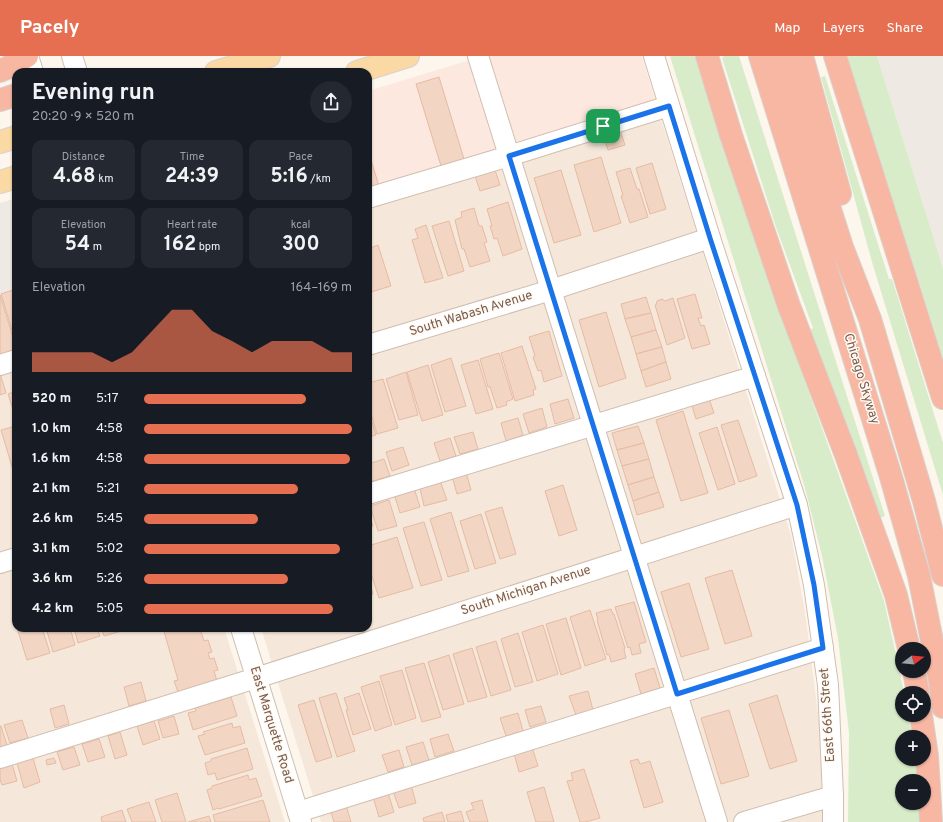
<!DOCTYPE html>
<html lang="en">
<head>
<meta charset="utf-8">
<style>
  :root { --surface:#171b24; --page:#242831; --text:#f1f3f6; --muted:#9ea1a6; --accent:#e76f51 }
  body { margin:0; font-family:Overpass,sans-serif; background:var(--page); color:var(--text); height:100vh; display:flex; flex-direction:column; font-size:15px; white-space:nowrap }
  * { box-sizing:border-box; margin:0 }
  p { font-size:13px; color:var(--muted) }
  .icon { flex:none; width:22px; height:22px; fill:none; stroke:currentColor; stroke-width:2; stroke-linecap:round; stroke-linejoin:round }
  .map { position:relative; flex:1; overflow:hidden }
  .details { position:absolute; left:12px; top:12px; width:360px; height:564px; display:flex; flex-direction:column; background:var(--surface); border-radius:12px; box-shadow:0 1px 3px #0004 }
  .details>* { flex:none }
  .needle { width:26px; rotate:74deg }
  .controls { position:absolute; left:895px; top:586px; display:grid; gap:8px }
  .controls a { display:grid; place-items:center; width:36px; height:36px; border-radius:50%; background:var(--surface); box-shadow:0 1px 3px #0004; font-size:20px }
  .pin { position:absolute; display:grid; place-items:center; width:34px; height:34px; color:#fff; margin:-17px; border-radius:8px; box-shadow:0 2px 6px #0006 }
  .round { display:grid; place-items:center; flex:none; width:42px; height:42px; border-radius:21px; background:var(--page) }
  .headline { display:flex; align-items:center; justify-content:space-between; height:68px; padding:0 20px }
  h1 { font-size:22px; font-weight:700; line-height:30px }
  .figures { display:grid; grid-template-columns:repeat(3,1fr); gap:6px; height:68px; padding:4px 20px }
  .figures div { display:grid; align-content:center; border-radius:10px; background:var(--page); text-align:center }
  .figures b { font-size:20px; font-weight:700 }
  .figures small { font-size:11px; font-weight:400 }
  .figures p { font-size:11px }
  .chart { height:112px; padding:8px 20px }
  .chart p { display:flex; justify-content:space-between }
  .chart svg { width:100%; height:72px; margin-top:4px; fill:var(--accent); opacity:.7 }
  ul { padding:0 20px; list-style:none; font-size:13px }
  li { display:grid; grid-template-columns:64px 48px 1fr; align-items:center; height:30px }
  li i { height:10px; border-radius:5px; background:var(--accent) }
  header { display:flex; align-items:center; gap:24px; box-sizing:border-box; height:56px; padding:0 20px; background:var(--accent); color:#fff }
  header strong { font-size:19px }
  nav { display:flex; gap:22px; margin-inline-start:auto; font-size:14px }
  .map>svg:first-child { display:block }
  .residential { fill:#f5e8da }
  .commercial { fill:#fde8e0 }
  .industrial { fill:#efe9e4 }
  .green { fill:#d8ecc9 }
  .building { fill:#f3d5c3; stroke:#e6bba3 }
  .lines { fill:none; stroke-linecap:round; stroke-linejoin:round }
  .minor-casing { stroke:#d1beb0; stroke-width:22 }
  .major-casing { stroke:#dad1cd; stroke-width:24 }
  .highway-casing { stroke:#dad1cd; stroke-width:24 }
  .minor { stroke:#fff; stroke-width:20 }
  .major { stroke:#fbd9a5; stroke-width:22 }
  .highway { stroke:#f7b7a3; stroke-width:22 }
  .route-casing { stroke:#fff; stroke-width:8 }
  .route { stroke:#1a73e8; stroke-width:5 }
  .labels { text-anchor:middle; dominant-baseline:central; stroke-width:3; stroke-linejoin:round; paint-order:stroke }
  .street-label { font-size:13px; fill:#7a5c4d; stroke:#fffaf3 }
</style>
</head>
<body>
<header>
<strong>Pacely</strong>
<nav><a>Map</a><a>Layers</a><a>Share</a></nav>
</header>
<div class="map">
<svg width="943" height="766" viewBox="0 0 943 766">
  <rect width="100%" height="100%" fill="#fdf6ec"/>
  <g class="residential">
    <path d="M658,53l133,426 14,77 15,117 4,84 -1,9h-502l-60,-194h107v-430z"/>
    <path d="M16,304v268h208l61,194h-285v-457z"/>
  </g>
  <path class="commercial" d="M483,0h159l16,53 -290,89v-107z"/>
  <g class="industrial">
    <path d="M877,0h66v212z"/>
    <path d="M16,142v162l-16,5v-162z"/>
  </g>
  <g class="green">
    <path d="M670,0h25l27,87 35,104 127,354 15,67 5,25h-2v22h6l4,22h-10v22h13l2,22h-15v22h16l2,19h-72l1,-89 -11,-95 -16,-82 -17,-68z"/>
    <path d="M724,0h15l146,460 -5,2 -70,-188 3,-2 -37,-101 -54,-169z"/>
    <path d="M847,0h30l66,212v90z"/>
    <path d="M825,20l64,203h3l51,164v52l-71,-233 -51,-185z"/>
  </g>
  <g class="building">
    <path d="M439,21l25,82 -23,7 -25,-82z"/>
    <path d="M619,71l6,18 -17,5 -6,-18z"/>
    <path d="M368,94l11,36 -11,3z"/>
    <path d="M601,101l20,66 -27,9 -20,-67z"/>
    <path d="M652,107l14,46 -16,5 -14,-46z"/>
    <path d="M494,111l6,18 -20,6 -6,-18z"/>
    <path d="M630,112l7,21h2l9,28 -18,6 -9,-27 2,-1 -7,-23z"/>
    <path d="M561,114l20,65 -27,8 -20,-65z"/>
    <path d="M508,146l14,47 -19,7 -6,-18 -3,1 -4,-13h2l-5,-17z"/>
    <path d="M474,152l5,18h3l5,16 -3,1 6,18 -20,6 -6,-18h-2l-7,-29 7,-3 -1,-5z"/>
    <path d="M449,165l15,50 -16,5 -16,-50z"/>
    <path d="M426,169l17,53 -18,5 -13,-43 6,-2 -3,-9z"/>
    <path d="M378,189l13,41 -20,6 -3,-10v-33z"/>
    <path d="M16,233v54l-15,-49z"/>
    <path d="M695,238l7,24h-4l3,8 3,-1 6,19 -18,5 -15,-50z"/>
    <path d="M0,239l16,52v3l-16,5z"/>
    <path d="M646,241l5,16 -26,6 -4,-15z"/>
    <path d="M673,242l12,40 -18,7 -12,-40h1l1,-4 5,-2 3,2z"/>
    <path d="M606,256l20,66 -27,9 -20,-67z"/>
    <path d="M651,257l5,17 -25,7 -6,-18z"/>
    <path d="M656,274l6,17 -26,7 -5,-17z"/>
    <path d="M549,275l13,45 -18,6 -3,-12 -3,1 -5,-14 2,-1 -6,-19z"/>
    <path d="M522,290l14,43 -3,1 1,5 -19,6 -14,-48z"/>
    <path d="M662,291l4,15 -25,9 -5,-17z"/>
    <path d="M499,297l14,46 -7,3 1,3 -10,3 -7,-21h-2l-8,-28z"/>
    <path d="M451,302l15,48 -21,6 -14,-47z"/>
    <path d="M478,304l15,49 -17,5 -15,-49z"/>
    <path d="M666,306l5,17 -25,8 -5,-16z"/>
    <path d="M428,309l15,50 -21,6 -15,-49z"/>
    <path d="M406,316l12,43 -19,5 -13,-41z"/>
    <path d="M0,317l6,20 -6,2z"/>
    <path d="M383,323l15,49 -21,6 -9,-31v-20z"/>
    <path d="M16,335v21l-2,1 -6,-19z"/>
    <path d="M707,337l7,20 -18,6 -6,-20z"/>
    <path d="M568,343l6,19 -19,6 -5,-20z"/>
    <path d="M542,352l5,19 -18,6 -6,-19z"/>
    <path d="M368,353l8,26 -8,2z"/>
    <path d="M683,355l25,82 -27,8 -25,-81z"/>
    <path d="M518,362l5,17 -17,6 -5,-18z"/>
    <path d="M738,364l19,56 -18,6 -18,-57z"/>
    <path d="M16,370v54l-15,-50z"/>
    <path d="M638,370l6,17 -27,7 -5,-17z"/>
    <path d="M717,371l18,57 -17,6 -19,-57z"/>
    <path d="M473,376l5,17 -18,5 -6,-17z"/>
    <path d="M450,382l6,18 -16,5 -6,-18z"/>
    <path d="M644,387l5,16 -27,7 -5,-16z"/>
    <path d="M403,391l6,18 -17,6 -6,-19z"/>
    <path d="M384,403l6,17 -21,6 -1,-3v-15z"/>
    <path d="M649,403l5,18 -26,8 -6,-19z"/>
    <path d="M466,416l5,18 -14,4 -5,-18z"/>
    <path d="M654,421l5,15 -26,9 -5,-16z"/>
    <path d="M439,422l8,22 -23,6 -5,-22z"/>
    <path d="M563,429l14,45 -18,6 -14,-45z"/>
    <path d="M414,432l6,19 -20,6 -6,-19z"/>
    <path d="M659,436l5,15 -27,8 -4,-14z"/>
    <path d="M389,444l8,26 -19,5 -8,-25z"/>
    <path d="M502,451l14,47 -16,5 -15,-47z"/>
    <path d="M368,454l5,16 -5,2z"/>
    <path d="M451,456l18,59 -21,6 -18,-58z"/>
    <path d="M481,458l15,49 -21,6 -15,-48z"/>
    <path d="M424,466l18,58 -21,6 -18,-58z"/>
    <path d="M397,481l16,51 -34,10 -11,-34v-18z"/>
    <path d="M732,514l20,66 -27,8 -20,-66z"/>
    <path d="M368,522l5,16 -5,1z"/>
    <path d="M689,527l20,66 -28,8 -20,-65z"/>
    <path d="M634,546l12,40 -7,2 2,9 -9,2 -2,-8 -2,1 -13,-41z"/>
    <path d="M611,553l2,5h1l11,34 -1,1 2,9 -15,4 -2,-8 -2,1 -10,-35 1,-1 -2,-6z"/>
    <path d="M590,554l16,49 -21,7 -15,-49z"/>
    <path d="M566,562l15,50 -20,7 -15,-51z"/>
    <path d="M543,569l15,49 -21,7 -15,-49z"/>
    <path d="M17,572h25l8,25 -23,7z"/>
    <path d="M46,572h24l5,17 -22,7z"/>
    <path d="M74,572h23l3,8 -22,7z"/>
    <path d="M101,572h23l1,2 -21,6z"/>
    <path d="M163,572h37l4,13 4,-1 4,12 -4,1 2,6 4,-1 4,12 -4,1 3,10 -39,11 -4,-11 4,-1z"/>
    <path d="M518,577l15,49 -18,5 -14,-48z"/>
    <path d="M496,585l15,49 -20,6 -15,-49z"/>
    <path d="M472,592l15,49 -19,5 -15,-48z"/>
    <path d="M449,599l15,49 -21,6 -15,-48z"/>
    <path d="M424,607l17,54 -19,5 -17,-54z"/>
    <path d="M654,612l6,20 -19,6 -6,-20z"/>
    <path d="M402,614l14,48 -21,7 -15,-49z"/>
    <path d="M379,625l13,44 -17,6 -14,-44z"/>
    <path d="M141,626l5,19 -17,5 -5,-19z"/>
    <path d="M588,635l5,19 -17,5 -7,-19z"/>
    <path d="M336,637l19,58 -18,6 -18,-59z"/>
    <path d="M359,637l12,36 -18,6 -7,-25h2l-4,-12z"/>
    <path d="M777,639l20,66 -27,8 -21,-65z"/>
    <path d="M231,641l6,19 -44,14 -5,-17 8,-2 -1,-3z"/>
    <path d="M314,644l18,57 -16,5 -18,-57z"/>
    <path d="M64,649l5,19 -14,4 -5,-19z"/>
    <path d="M541,650l5,16 -16,5 -5,-17z"/>
    <path d="M729,654l20,66 -28,8 -20,-66z"/>
    <path d="M518,657l5,18 -17,5 -6,-18z"/>
    <path d="M174,660l5,18 -16,4 -5,-17z"/>
    <path d="M22,664l6,18 -18,5 -6,-18z"/>
    <path d="M154,665l6,18 -17,6 -6,-19z"/>
    <path d="M232,667l1,5 7,-2 5,17 -40,12 -7,-19 7,-2 -2,-2z"/>
    <path d="M0,670h1l6,19 -7,2z"/>
    <path d="M120,676l7,23 -12,4 -7,-23z"/>
    <path d="M448,678l6,17 -19,6 -5,-18z"/>
    <path d="M99,683l6,18 -17,5 -6,-18z"/>
    <path d="M423,686l6,18 -17,5 -6,-18z"/>
    <path d="M74,691l6,18 -17,5 -6,-18z"/>
    <path d="M532,691l6,19 -19,6 -5,-19z"/>
    <path d="M247,692l6,21 -36,11 -2,-7 -7,2 -3,-12 6,-2v-2z"/>
    <path d="M399,694l5,17 -16,5 -6,-17z"/>
    <path d="M33,702l7,24 -16,6 -7,-25z"/>
    <path d="M54,702l2,5 -9,2 -1,-5z"/>
    <path d="M638,703l2,5 10,-3 13,41 -19,6 -14,-47z"/>
    <path d="M12,708l5,17 -15,4 -2,-5v-12z"/>
    <path d="M584,713l16,49 -15,4h-5l-13,-41 6,-1 -2,-7z"/>
    <path d="M248,719l1,5 7,-2 6,18 -43,13 -1,-1 -5,2 -6,-20 5,-2v-2z"/>
    <path d="M411,729l5,18 -17,5 -6,-17z"/>
    <path d="M544,731l10,35h-18l-9,-30z"/>
    <path d="M177,737l9,29h-24l-7,-22z"/>
    <path d="M388,737l6,19 -15,5 -6,-20z"/>
    <path d="M263,744l7,22h-55l-2,-7z"/>
    <path d="M482,744l6,22h-18l-4,-10 8,-3 -3,-6z"/>
    <path d="M149,746l7,20h-24l-5,-13z"/>
    <path d="M346,749l5,17h-17l-4,-13z"/>
    <path d="M122,754l4,12h-24l-1,-5z"/>
    <path d="M461,755l3,11h-16l-2,-7z"/>
    <path d="M442,756l3,10h-21l-1,-4z"/>
    <path d="M209,760l2,6h-23z"/>
  </g>
  <g class="lines">
    <g class="minor-casing">
      <g id="minor">
        <path d="M28,0l5,16"/>
        <path d="M72,0l5,16"/>
        <path d="M478,0l239,766"/>
        <path d="M654,0l56,182 87,267 17,80 14,100 5,111v26"/>
        <path d="M368,142l141,-42 160,-50"/>
        <path d="M368,289l183,-55 159,-52"/>
        <path d="M0,309l16,-5"/>
        <path d="M368,438l387,-118"/>
        <path d="M0,507l16,-5"/>
        <path d="M241,572l60,194"/>
        <path d="M0,702l256,-80 541,-173"/>
        <path d="M298,756l525,-164"/>
        <path d="M744,766l89,-26"/>
      </g>
    </g>
    <g class="major-casing">
      <g id="major">
        <path d="M216,16l53,-16"/>
        <path d="M357,16l51,-16"/>
        <path d="M0,86l16,-5"/>
        <path d="M0,126l16,-5"/>
      </g>
    </g>
    <g class="highway-casing">
      <g id="highway">
        <path d="M707,0l24,79 58,171 57,149 50,140 13,54"/>
        <path d="M760,0l131,421 28,99 21,105 3,26"/>
        <path d="M781,0l61,191 28,72 54,182 19,74"/>
        <path d="M802,0l38,138"/>
        <path d="M835,0l108,342"/>
        <path d="M0,15l7,-3 20,-12"/>
        <path d="M0,44l16,-5"/>
        <path d="M914,615l4,22"/>
        <path d="M921,659l6,41 4,66"/>
      </g>
    </g>
    <use href="#minor" class="minor"/>
    <use href="#major" class="major"/>
    <use href="#highway" class="highway"/>
  </g>
  <g class="lines">
    <g class="route-casing">
      <path id="route" d="M669,50l41,132 87,267 17,80 9,63 -146,46 -168,-538z"/>
    </g>
    <use href="#route" class="route"/>
  </g>
  <g class="labels">
    <g class="street-label">
      <text transform="translate(471 258) rotate(-17)">South Wabash Avenue</text>
      <text transform="translate(861 323) rotate(73)">Chicago Skyway</text>
      <text transform="translate(526 535) rotate(-18)">South Michigan Avenue</text>
      <text transform="translate(828 659) rotate(-94)">East 66th Street</text>
      <text transform="translate(271 669) rotate(73)">East Marquette Road</text>
    </g>
  </g>
</svg>
<div class="controls">
<a><svg class="needle" viewBox="-14 -14 28 28"><path d="M0-13l5 13h-10z" fill="#e53935"/><path d="M0 13l5-13h-10z" fill="#9ea1a6"/></svg></a>
<a><svg class="icon" aria-label="locate" viewBox="0 0 24 24"><circle cx="12" cy="12" r="6"/><path d="M12 2v4M12 18v4M2 12h4M18 12h4"/></svg></a>
<a>+</a>
<a>−</a>
</div>
<div class="pin" style="left:603px;top:70px;background:#1e9e55"><svg class="icon" aria-label="arrive" viewBox="0 0 24 24"><path d="M6 21V4h12l-3 4 3 4H6"/></svg></div>
<section class="details">
<div class="headline"><div><h1>Evening run</h1><p>20:20 · 9 × 520 m</p></div><a class="round"><svg class="icon" aria-label="share" viewBox="0 0 24 24"><path d="M12 15V3M7 8l5-5 5 5M5 13v7h14v-7"/></svg></a></div>
<div class="figures">
<div><p>Distance</p><b>4.68<small> km</small></b></div>
<div><p>Time</p><b>24:39</b></div>
<div><p>Pace</p><b>5:16<small> /km</small></b></div>
</div>
<div class="figures">
<div><p>Elevation</p><b>54<small> m</small></b></div>
<div><p>Heart rate</p><b>162<small> bpm</small></b></div>
<div><p>kcal</p><b>300</b></div>
</div>
<div class="chart"><p><span>Elevation</span>164–169 m</p>
<svg viewBox="0 0 160 44" preserveAspectRatio="none"><path d="M0 44V32L10 32L20 32L30 32L40 38L50 32L60 19L70 6L80 6L90 19L100 25L110 32L120 25L130 25L140 25L150 32L160 32V44z"/></svg>
</div>
<ul>
<li><b>520 m</b>5:17<i style="width:78%"></i></li>
<li><b>1.0 km</b>4:58<i style="width:100%"></i></li>
<li><b>1.6 km</b>4:58<i style="width:99%"></i></li>
<li><b>2.1 km</b>5:21<i style="width:74%"></i></li>
<li><b>2.6 km</b>5:45<i style="width:55%"></i></li>
<li><b>3.1 km</b>5:02<i style="width:94%"></i></li>
<li><b>3.6 km</b>5:26<i style="width:69%"></i></li>
<li><b>4.2 km</b>5:05<i style="width:91%"></i></li>
</ul>
</section>
</div>
</body>
</html>
